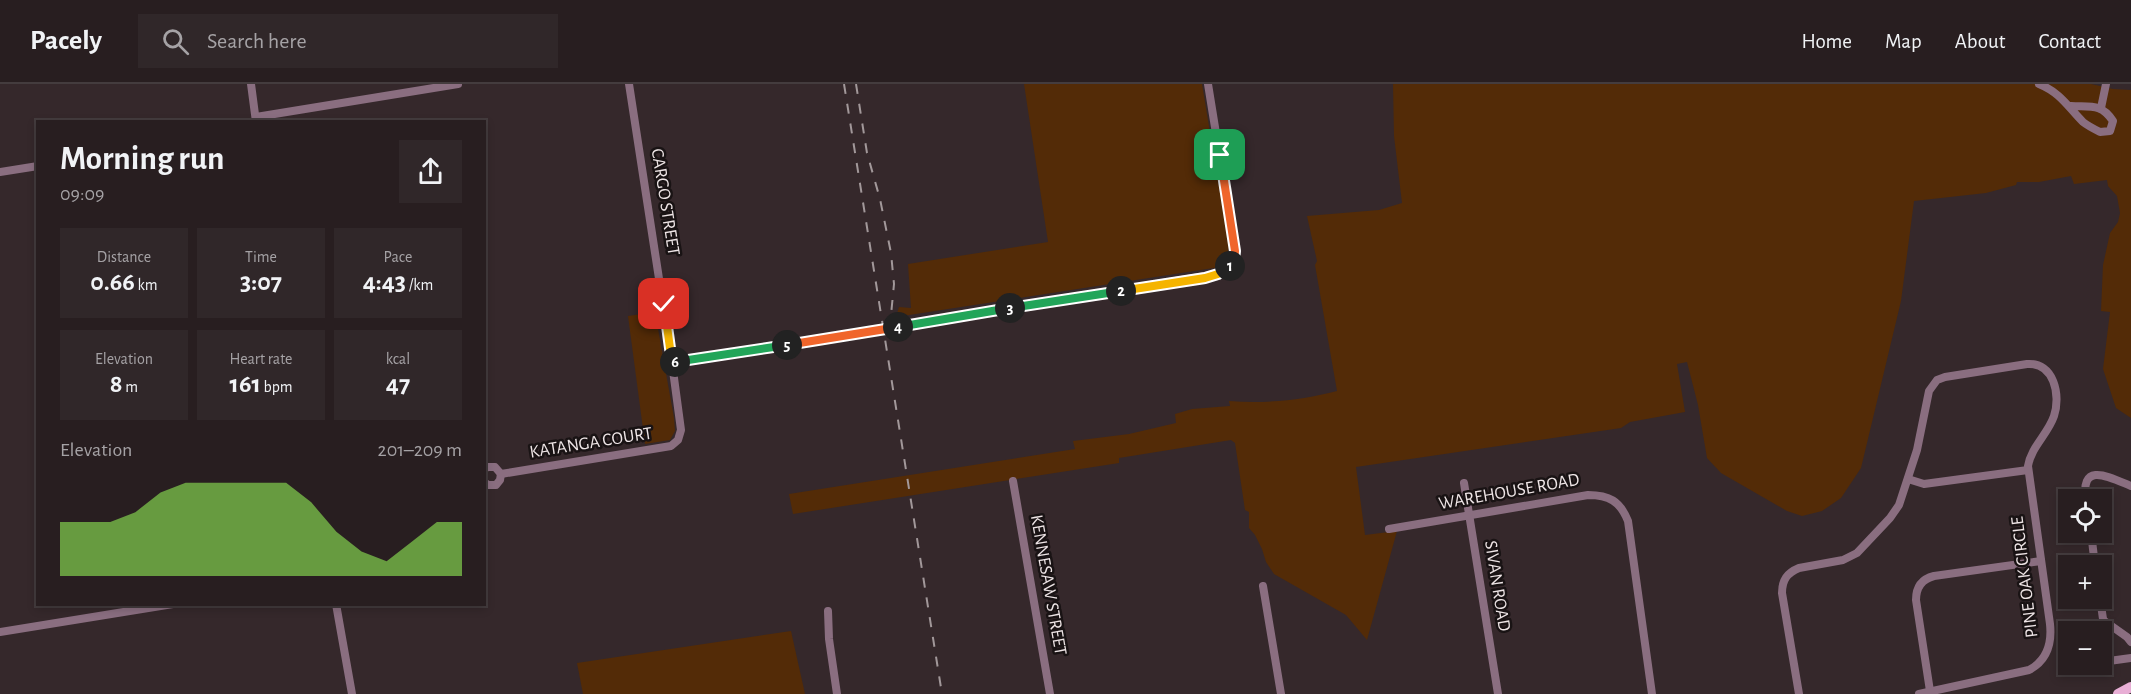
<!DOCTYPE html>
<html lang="en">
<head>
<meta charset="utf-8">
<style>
  :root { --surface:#281e20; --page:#302729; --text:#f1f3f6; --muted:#a5a2a5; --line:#443c3e; --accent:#83d04e }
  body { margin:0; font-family:"Alegreya Sans",sans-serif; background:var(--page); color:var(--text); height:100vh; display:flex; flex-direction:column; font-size:22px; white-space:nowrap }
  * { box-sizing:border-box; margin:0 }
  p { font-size:20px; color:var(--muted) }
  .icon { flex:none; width:33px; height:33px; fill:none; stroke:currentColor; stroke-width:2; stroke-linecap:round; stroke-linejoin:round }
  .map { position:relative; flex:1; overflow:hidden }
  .sheet { position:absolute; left:36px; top:36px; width:450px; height:486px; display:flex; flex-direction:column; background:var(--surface); border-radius:0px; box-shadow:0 3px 9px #0003,0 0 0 2px var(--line) }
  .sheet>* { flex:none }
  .controls { position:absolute; left:2058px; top:405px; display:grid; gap:12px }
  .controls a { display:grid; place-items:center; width:54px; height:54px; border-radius:0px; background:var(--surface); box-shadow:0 3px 9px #0003,0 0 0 2px var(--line); font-size:30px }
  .pin { position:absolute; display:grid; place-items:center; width:51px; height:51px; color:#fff; margin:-26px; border-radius:12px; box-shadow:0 3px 9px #0006 }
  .km { position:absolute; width:30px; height:30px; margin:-15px; border-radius:50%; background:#222; color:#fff; font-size:16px; line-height:30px; text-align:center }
  .round { display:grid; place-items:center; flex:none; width:63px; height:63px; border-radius:0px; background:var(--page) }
  .summary { display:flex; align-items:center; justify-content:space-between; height:102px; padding:0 24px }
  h1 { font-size:33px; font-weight:700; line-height:45px }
  .figures { display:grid; grid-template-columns:repeat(3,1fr); gap:9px; height:102px; padding:6px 24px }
  .figures div { display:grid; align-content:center; border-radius:0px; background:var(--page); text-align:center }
  .figures b { font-size:26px; font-weight:700 }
  .figures small { font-size:16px; font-weight:400 }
  .figures p { font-size:16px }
  .chart { height:168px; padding:12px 24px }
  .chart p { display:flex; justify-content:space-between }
  .chart svg { width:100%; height:108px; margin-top:6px; fill:var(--accent); opacity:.7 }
  header { display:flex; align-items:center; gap:36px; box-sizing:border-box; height:84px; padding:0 30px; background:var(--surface); border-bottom:2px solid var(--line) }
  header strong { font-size:28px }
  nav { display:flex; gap:33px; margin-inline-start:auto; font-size:21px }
  .search { width:420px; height:54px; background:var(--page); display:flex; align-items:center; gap:15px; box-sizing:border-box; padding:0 21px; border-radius:0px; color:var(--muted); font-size:22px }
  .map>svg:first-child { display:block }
  .green { fill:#532b07 }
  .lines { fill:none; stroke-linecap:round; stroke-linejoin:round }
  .minor { stroke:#8a6e80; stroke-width:8 }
  .major { stroke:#e8aed5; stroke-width:10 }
  .rail { stroke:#a2989a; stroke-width:2; stroke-dasharray:10 10; stroke-linecap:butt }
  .split-1-casing { stroke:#fff; stroke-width:12 }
  .split-2-casing { stroke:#fff; stroke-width:12 }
  .split-3-casing { stroke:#fff; stroke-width:12 }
  .split-4-casing { stroke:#fff; stroke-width:12 }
  .split-5-casing { stroke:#fff; stroke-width:12 }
  .split-6-casing { stroke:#fff; stroke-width:12 }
  .split-7-casing { stroke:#fff; stroke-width:12 }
  .split-1 { stroke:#f0652b; stroke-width:8 }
  .split-2 { stroke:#f5b400; stroke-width:8 }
  .split-3 { stroke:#22a559; stroke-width:8 }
  .split-4 { stroke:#22a559; stroke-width:8 }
  .split-5 { stroke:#f0652b; stroke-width:8 }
  .split-6 { stroke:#22a559; stroke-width:8 }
  .split-7 { stroke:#f5b400; stroke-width:8 }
  .labels { text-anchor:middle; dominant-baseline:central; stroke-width:5; stroke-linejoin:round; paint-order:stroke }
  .street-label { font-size:18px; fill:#eee5e6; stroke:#191314 }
</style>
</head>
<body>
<header>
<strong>Pacely</strong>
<div class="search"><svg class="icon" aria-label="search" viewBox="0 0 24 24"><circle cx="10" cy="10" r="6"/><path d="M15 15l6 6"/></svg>Search here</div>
<nav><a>Home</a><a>Map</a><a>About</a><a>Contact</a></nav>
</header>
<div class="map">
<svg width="2131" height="610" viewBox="0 0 2131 610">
  <rect width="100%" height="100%" fill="#35282b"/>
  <g class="green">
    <path d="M1024,0h178l27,163 -3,12 -6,8 -324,50 3,-10 12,1 -3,-44 140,-22z"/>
    <path d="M1393,0h698l22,5 18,1v328l-15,-10 -13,-39 7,-57 -9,-1 2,-46 7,-32 8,-11 2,-9 -3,-17 -9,-10 -1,-6 -33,4 -3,-8 -32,6h-22l-1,3 -30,8 -72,8 -13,100 -40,167 -20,30 -19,13 -20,5 -15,-5 -66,-38 -14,-15 -9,-53 -11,-43 -10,2 8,48 -55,10 -9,6 -265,39 9,68 32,-4 -30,109 -21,-25 -72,-41 -8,-12 -4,-13 -7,-14 -6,-7v-16l-4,-2 -10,-67 -4,-3 -112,18v5l-326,51 -4,-20 286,-45 -2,-8 56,-7 47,-11 -1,-9 17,-5 38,-3 -1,-5c36,3 74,-1 108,-10l-22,-126 2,-4 -10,-45 72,-6 23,-7 -8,-67z"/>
    <path d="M655,228l19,106 1,13 -5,9 -25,4 -17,-128z"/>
    <path d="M791,547l14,63h-222l-6,-31z"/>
  </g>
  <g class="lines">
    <g class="minor">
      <path d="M251,0l5,38"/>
      <path d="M629,0l43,279 546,-89c11,-6 16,-11 17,-23l-27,-167"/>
      <path d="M2039,0c22,9 29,23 44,38 5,4 11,7 17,10l10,-1 3,-10c-12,-18 -22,-14 -42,-15"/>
      <path d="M2101,24l5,-24"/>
      <path d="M256,33l202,-33"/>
      <path d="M0,88l38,-6"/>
      <path d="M484,386l3,-3h8l6,7"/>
      <path d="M501,390l170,-28 7,-6 3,-10 -9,-67"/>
      <path d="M1908,395l16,5 104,-14"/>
      <path d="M1013,397l37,213"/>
      <path d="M484,398l4,3h8l4,-5 1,-6"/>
      <path d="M1464,399l34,211"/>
      <path d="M2086,416c-6,-39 23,-23 45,-14"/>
      <path d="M1389,445l199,-34c21,0 32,6 40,26l24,173"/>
      <path d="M2091,448l4,34"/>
      <path d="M1263,502l18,108"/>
      <path d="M2100,514l9,63 22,-3"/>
      <path d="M336,520l16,90"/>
      <path d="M828,527l1,28 8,55"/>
      <path d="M2103,536l24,17 4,5"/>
      <path d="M0,548l173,-28"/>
      <path d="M1930,607l-14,-91c0,-13 6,-21 18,-24l107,-15"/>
      <path d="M1799,610l-17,-101c0,-13 5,-20 17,-25l44,-8 14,-7 33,-35 9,-13 18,-55 12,-59 8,-11 8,-3 82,-13c27,-2 34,31 27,52 -6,18 -23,31 -26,50l22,158c2,19 -2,36 -21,46l-110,24"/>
    </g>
    <path class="major" d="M2118,610l13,-7"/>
    <g class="rail">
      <path d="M844,0l98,610"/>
      <path d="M856,0l11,69 13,46 11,54 3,31 -5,52"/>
    </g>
  </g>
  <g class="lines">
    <g class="split-1-casing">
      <path id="split-1" d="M1220,71l15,96 -1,9 -4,6"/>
    </g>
    <g class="split-2-casing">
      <path id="split-2" d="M1121,207l84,-13 13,-4 12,-8"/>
    </g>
    <g class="split-3-casing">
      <path id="split-3" d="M1010,224l111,-17"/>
    </g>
    <g class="split-4-casing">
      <path id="split-4" d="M898,243l112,-19"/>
    </g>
    <g class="split-5-casing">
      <path id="split-5" d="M787,261l111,-18"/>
    </g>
    <g class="split-6-casing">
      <path id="split-6" d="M675,278l112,-17"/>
    </g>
    <g class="split-7-casing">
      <path id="split-7" d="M664,220l8,59 3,-1"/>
    </g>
    <use href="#split-1" class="split-1"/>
    <use href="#split-2" class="split-2"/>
    <use href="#split-3" class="split-3"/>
    <use href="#split-4" class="split-4"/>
    <use href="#split-5" class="split-5"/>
    <use href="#split-6" class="split-6"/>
    <use href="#split-7" class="split-7"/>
  </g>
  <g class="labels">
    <g class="street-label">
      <text transform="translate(665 118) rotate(81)">CARGO STREET</text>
      <text transform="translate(591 359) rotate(-9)">KATANGA COURT</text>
      <text transform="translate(1509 408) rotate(-10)">WAREHOUSE ROAD</text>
      <text transform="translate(2025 493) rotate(-97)">PINE OAK CIRCLE</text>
      <text transform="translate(1048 501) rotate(80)">KENNESAW STREET</text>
      <text transform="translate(1497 502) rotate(81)">SIVAN ROAD</text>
    </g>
  </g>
</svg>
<div class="controls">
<a><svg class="icon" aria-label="locate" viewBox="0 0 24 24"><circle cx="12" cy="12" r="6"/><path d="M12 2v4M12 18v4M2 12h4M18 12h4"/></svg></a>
<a>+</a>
<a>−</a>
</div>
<div class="pin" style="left:1220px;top:71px;background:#1e9e55"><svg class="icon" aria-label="arrive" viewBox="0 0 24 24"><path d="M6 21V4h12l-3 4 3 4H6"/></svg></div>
<div class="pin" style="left:664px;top:220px;background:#d93025"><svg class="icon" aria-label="check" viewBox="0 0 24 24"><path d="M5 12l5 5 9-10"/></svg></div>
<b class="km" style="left:1230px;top:182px">1</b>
<b class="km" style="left:1121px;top:207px">2</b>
<b class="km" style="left:1010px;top:224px">3</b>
<b class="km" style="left:898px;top:243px">4</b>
<b class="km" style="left:787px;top:261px">5</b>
<b class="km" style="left:675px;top:278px">6</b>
<section class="sheet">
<div class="summary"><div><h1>Morning run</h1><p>09:09</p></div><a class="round"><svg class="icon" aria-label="share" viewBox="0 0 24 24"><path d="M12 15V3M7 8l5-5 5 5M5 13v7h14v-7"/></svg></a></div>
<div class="figures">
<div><p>Distance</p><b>0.66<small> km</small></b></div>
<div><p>Time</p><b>3:07</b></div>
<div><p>Pace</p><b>4:43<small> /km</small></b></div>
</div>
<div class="figures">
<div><p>Elevation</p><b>8<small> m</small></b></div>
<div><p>Heart rate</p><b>161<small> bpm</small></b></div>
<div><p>kcal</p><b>47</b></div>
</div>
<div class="chart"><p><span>Elevation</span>201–209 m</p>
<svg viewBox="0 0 160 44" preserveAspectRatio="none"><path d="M0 44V22L10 22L20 22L30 18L40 10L50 6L60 6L70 6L80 6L90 6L100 14L110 26L120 34L130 38L140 30L150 22L160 22V44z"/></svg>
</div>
</section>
</div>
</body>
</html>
